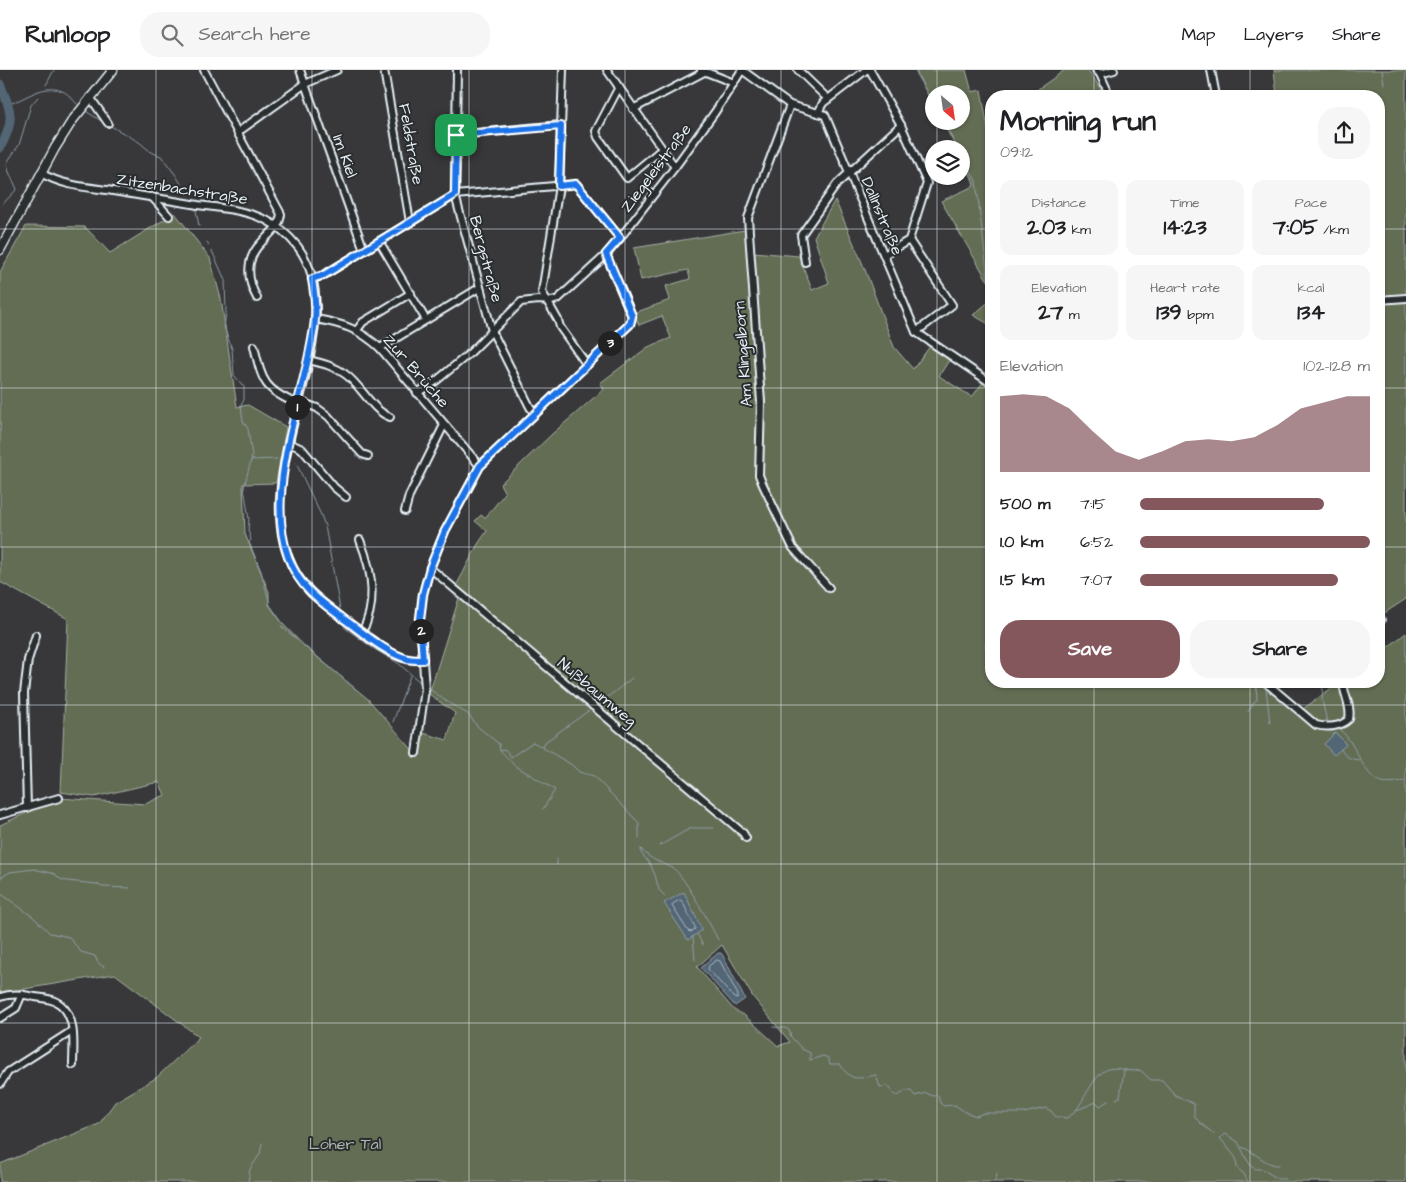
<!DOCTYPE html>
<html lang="en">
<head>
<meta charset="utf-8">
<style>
  :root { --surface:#fff; --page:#f6f6f6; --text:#202124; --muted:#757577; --line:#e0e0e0; --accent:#84575d }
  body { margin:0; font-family:"Architects Daughter",sans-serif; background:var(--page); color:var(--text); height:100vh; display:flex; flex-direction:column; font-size:19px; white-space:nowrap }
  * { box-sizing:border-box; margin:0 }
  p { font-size:16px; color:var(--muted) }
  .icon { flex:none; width:28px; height:28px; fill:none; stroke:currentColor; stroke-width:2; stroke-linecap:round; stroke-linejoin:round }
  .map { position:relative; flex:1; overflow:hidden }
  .sheet { position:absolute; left:985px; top:20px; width:400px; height:598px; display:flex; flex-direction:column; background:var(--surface); border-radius:20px; box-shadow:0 1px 4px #0004 }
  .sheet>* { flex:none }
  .needle { width:32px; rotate:151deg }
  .controls { position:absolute; left:925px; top:15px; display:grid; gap:10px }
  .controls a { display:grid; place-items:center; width:45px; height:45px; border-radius:50%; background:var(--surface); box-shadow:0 1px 4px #0004; font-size:25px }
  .pin { position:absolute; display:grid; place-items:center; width:42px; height:42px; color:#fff; margin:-21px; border-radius:10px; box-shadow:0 2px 8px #0006 }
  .km { position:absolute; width:25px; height:25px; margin:-12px; border-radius:50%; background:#222; color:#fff; font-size:14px; line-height:25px; text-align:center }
  .round { display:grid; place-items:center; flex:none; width:52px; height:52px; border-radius:20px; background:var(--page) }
  .summary { display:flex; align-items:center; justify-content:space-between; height:85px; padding:0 15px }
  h1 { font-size:28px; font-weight:700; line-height:38px }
  .figures { display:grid; grid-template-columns:repeat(3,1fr); gap:8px; height:85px; padding:5px 15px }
  .figures div { display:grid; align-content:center; border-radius:12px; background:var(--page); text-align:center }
  .figures b { font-size:21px; font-weight:700 }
  .figures small { font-size:14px; font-weight:400 }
  .figures p { font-size:14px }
  .chart { height:140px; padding:10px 15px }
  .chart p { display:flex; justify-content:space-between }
  .chart svg { width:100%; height:90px; margin-top:5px; fill:var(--accent); opacity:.7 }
  .button { display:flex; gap:10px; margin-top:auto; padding:10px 15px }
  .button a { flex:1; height:58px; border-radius:20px; background:var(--accent); color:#fff; font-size:20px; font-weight:700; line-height:58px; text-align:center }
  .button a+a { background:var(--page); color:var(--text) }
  ul { padding:0 15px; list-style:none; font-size:16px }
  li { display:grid; grid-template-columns:80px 60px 1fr; align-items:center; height:38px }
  li i { height:12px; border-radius:6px; background:var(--accent) }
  header { display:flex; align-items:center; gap:30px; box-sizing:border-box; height:70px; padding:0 25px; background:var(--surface); border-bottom:1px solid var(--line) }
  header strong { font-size:24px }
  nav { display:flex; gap:28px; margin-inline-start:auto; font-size:18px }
  .search { width:350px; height:45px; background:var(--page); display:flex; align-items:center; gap:12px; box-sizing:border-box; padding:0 18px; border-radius:20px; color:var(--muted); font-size:19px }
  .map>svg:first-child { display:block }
  .green { fill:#646d53; stroke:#a6afa6; fill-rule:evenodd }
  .water { fill:#536676; stroke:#8f9eaa }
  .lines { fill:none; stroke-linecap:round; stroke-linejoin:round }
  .shore { stroke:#acb9c4; stroke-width:1 }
  .stream { stroke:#8f9eaa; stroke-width:1 }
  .river { stroke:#536676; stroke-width:9 }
  .minor-casing { stroke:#e8f1f8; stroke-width:10 }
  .major-casing { stroke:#e8f1f8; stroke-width:11 }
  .minor { stroke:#2a2d2e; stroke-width:6 }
  .major { stroke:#2a2d2e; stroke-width:8 }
  .route-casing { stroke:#fff; stroke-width:10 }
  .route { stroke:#1a73e8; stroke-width:6 }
  .grid { fill:none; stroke:#e8f1f8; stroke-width:1; stroke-opacity:0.55 }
  .labels { text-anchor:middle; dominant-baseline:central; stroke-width:4; stroke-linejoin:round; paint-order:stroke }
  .street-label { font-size:16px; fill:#e8f1f8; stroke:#2a2d2e }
  .park-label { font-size:16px; fill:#adb6ae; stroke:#2a2d2e }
</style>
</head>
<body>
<header>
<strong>Runloop</strong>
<div class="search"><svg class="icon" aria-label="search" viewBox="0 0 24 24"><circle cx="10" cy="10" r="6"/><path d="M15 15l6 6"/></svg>Search here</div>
<nav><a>Map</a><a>Layers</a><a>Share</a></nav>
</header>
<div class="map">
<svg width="1406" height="1112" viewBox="0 0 1406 1112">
  <rect width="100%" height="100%" fill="#38383a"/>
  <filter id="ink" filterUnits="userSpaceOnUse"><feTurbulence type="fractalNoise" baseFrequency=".02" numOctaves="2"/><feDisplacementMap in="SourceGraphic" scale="10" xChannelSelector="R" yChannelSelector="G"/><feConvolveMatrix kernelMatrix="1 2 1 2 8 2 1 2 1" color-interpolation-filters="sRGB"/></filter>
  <g filter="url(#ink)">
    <g class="green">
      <path d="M915,0h51l6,22 9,-2 10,55v139l-5,-6 -45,-77 33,-15c-2,-14 -13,-22 -13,-37h-4l-15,-28h19v-27h-27v12z"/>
      <path d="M1065,0h23l11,16 5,10h-65l-1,-7z"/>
      <path d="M1274,0h132v529l-23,15 -4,-9v-509h-102z"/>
      <path d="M835,130l29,67 30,80 19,22 21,-28 19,13 -14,22 33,21 15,-20 4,4v300h270l38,31 42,-31h38v-27l27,-21v549h-1406v-18l99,-40 16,-22 41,-24 43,-41 -84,-63 -115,19v-168l59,-27 86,6 20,-9 -6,-13 -65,15 -33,-5 7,-173 -68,-37v-310l26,-46 59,1 25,26 65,-40 35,45 11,41 16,108 11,-2 38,22 -10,56 -33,1 2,50 24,58v13l14,19 22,23 63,52 48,55 4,-22 27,8 8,-27 -26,-19 30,-96 -6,-6 25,-48 9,-13 -12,-10 6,-6 4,3 20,-25 -5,-9 52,-50 52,-45 -4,-6 48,-36 23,-9 -9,-22 -23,9 -5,-12 36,-13 -4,-14 24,-7 -2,-9 -47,10 -7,-32 117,-19 2,23 46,4 13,34 17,-7 -15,-46zM722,875l31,52 37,45 -12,4 -34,-31 -10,-5 -37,-43z"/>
      <path d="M991,230v28l-4,-5 -14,-8z"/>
    </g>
    <g class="water">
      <path d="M1335,663l6,5 5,7 -12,10 -10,-11z"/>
      <path d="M684,822l18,38 -14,10 -24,-37z"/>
      <path d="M718,883h3l1,1 23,45 -10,7 -34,-38z"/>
    </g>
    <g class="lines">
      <g class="shore">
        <path d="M680,830l2,1 13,26v2l-4,3 -3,-1 -16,-25 1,-2z"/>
        <path d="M717,890l3,1 18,34 -1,4 -3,-1 -26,-29 1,-3z"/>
      </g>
      <g class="stream">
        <path d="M917,0v6l17,29"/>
        <path d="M1382,0l2,14"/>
        <path d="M46,15l8,-15"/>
        <path d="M9,34c17,-5 34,-21 53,-13 6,2 11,9 15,13"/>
        <path d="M87,42l16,10"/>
        <path d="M943,51l15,28"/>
        <path d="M109,55l30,17 12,10 10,4 14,18 13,21"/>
        <path d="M961,84l15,27 12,98 3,3"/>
        <path d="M0,137l17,-18 -8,-17 -2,-7 1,-4 11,-16 12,-40 7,-8"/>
        <path d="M196,140l3,16"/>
        <path d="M207,172l2,3"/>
        <path d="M212,181l13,29 1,33 -2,14 8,22 2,26 10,12v13l-3,5 1,9 1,7 5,8 4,27 -1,4 26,-1"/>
        <path d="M251,390l-7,27 5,33 -1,10 3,10 -2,2 12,29 9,34 12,17"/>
        <path d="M296,393l25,52 4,11 15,83"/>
        <path d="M281,556l77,65"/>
        <path d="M344,557l30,22 24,14 23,20"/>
        <path d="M985,577l3,-13"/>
        <path d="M1319,611l4,7 -1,12 5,22"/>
        <path d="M1120,615l2,-4"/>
        <path d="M428,618l24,17 16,9 9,12 22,18 1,6 5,-1 6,8 22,-15 39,23 7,7 15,4 45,47v16"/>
        <path d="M1266,618l4,35"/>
        <path d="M598,635l34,-27"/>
        <path d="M1248,642l6,-10 3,-2 -1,-16 1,-3"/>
        <path d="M1352,649l1,-8"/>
        <path d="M393,652l17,-46"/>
        <path d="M1337,658c19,10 25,50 45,54 7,2 17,-1 24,-1"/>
        <path d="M1340,659l10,-6"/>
        <path d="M543,677l2,-5 46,-33"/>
        <path d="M1341,679c5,9 9,10 19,11"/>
        <path d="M500,680l14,15 41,25 -12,19"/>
        <path d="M659,776l32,-18h23"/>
        <path d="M641,779c11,13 20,12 33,20 10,7 38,58 44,71"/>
        <path d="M641,779v4l9,11 5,11 4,15 6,6"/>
        <path d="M557,795v-6"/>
        <path d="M0,808l10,-6 24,-3 21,5 5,5 7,2 30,3 5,3 28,1"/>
        <path d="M0,823l32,23 18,17 19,4 12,15 14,4 3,7 6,4"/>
        <path d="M697,864l6,11"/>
        <path d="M693,866l2,24"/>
        <path d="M773,957l12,1 4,2 2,7 11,12 8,4v7l13,-4 5,2 2,6h10c11,18 17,15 36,11l4,12 9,-1 4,8 5,2 7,-5h6l4,5 11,-3 7,3 5,-1 2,8 4,3 11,-1 10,7 11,4 8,-3h40l21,-5 6,3 5,6 11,1c3,-2 7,-5 9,-8 9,-11 18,-36 32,-41 11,-3 21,4 32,1l11,10h11l13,15 19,9v11l5,7 15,12"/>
        <path d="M1116,1029l4,-2 4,-27"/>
        <path d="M1077,1040l19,-8 4,4 8,-5"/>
        <path d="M1242,1077c12,4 24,19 37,18"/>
        <path d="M248,1112l2,-13 10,-15 2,-11"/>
        <path d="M993,1112l3,-2 1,-7"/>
        <path d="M1248,1112l-4,-8 -7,-6 -1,-10 -16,-20 6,-4 12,8 9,18 5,7 3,2h7l16,10h8"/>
      </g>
      <path class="river" d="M0,14c12,28 15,37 0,64"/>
      <g class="minor-casing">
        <g id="minor">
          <path d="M204,0l77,144c-1,13 -12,20 -20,29 -16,16 -14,37 -4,55"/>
          <path d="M300,0l64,180"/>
          <path d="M384,0l26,152"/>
          <path d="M457,0l-2,125 37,136 38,76 5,7"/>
          <path d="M563,0l-4,116 -17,106 16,28 2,7 27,38"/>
          <path d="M607,0l68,97"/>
          <path d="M701,0l33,13"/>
          <path d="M742,0l48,35 35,10 91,217 75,51"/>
          <path d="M798,0l30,29"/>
          <path d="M870,0l31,55 26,58 -18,57 -25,15"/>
          <path d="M1096,0l4,4 10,22"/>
          <path d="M1211,0l5,26"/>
          <path d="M1100,4l14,-4"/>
          <path d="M619,17l-23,44 2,6 29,41 35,-29"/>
          <path d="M90,27l18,26"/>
          <path d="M790,35l-42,113 13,184 -2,73 4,10 30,63 36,40"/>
          <path d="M633,39l71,-37"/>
          <path d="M818,43l5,-10 43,-33"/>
          <path d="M238,62l67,-48 32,-14"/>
          <path d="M456,65l105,-10"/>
          <path d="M41,103c20,12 43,14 66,17 30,5 61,10 91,15 23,3 47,5 68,15 12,6 23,16 32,27 61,83 -60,230 -2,326 11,19 29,31 46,45 18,13 44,36 65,41 5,1 11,1 16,1"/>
          <path d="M152,127l17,19"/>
          <path d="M909,170l43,65 -36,27"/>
          <path d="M379,171l47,79"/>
          <path d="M805,192l-4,-27 36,-51 64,-59"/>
          <path d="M312,209l12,-4 131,-80 121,-11 44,54"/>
          <path d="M1379,230l27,-2"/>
          <path d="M316,249c28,5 43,10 64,29l100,118"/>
          <path d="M357,260l6,-8 48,-29"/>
          <path d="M254,276c8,34 9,44 44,58"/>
          <path d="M380,278l99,-60"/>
          <path d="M309,290c12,3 25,6 36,14 16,11 27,37 45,43"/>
          <path d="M417,323l19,-12 35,-29 50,-50 17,-2 14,1 6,-2 48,-44 14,-17 55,-71 40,-55 27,-42"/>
          <path d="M298,331l19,7 11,8 34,38 6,2"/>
          <path d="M289,373l13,6 32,38 12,10"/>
          <path d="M405,441l4,-15 35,-71"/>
          <path d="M360,470c12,30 18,63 2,92"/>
          <path d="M430,498l313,265 3,5"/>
          <path d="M1379,545l2,5 -2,4"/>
          <path d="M1264,611l52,44c11,3 25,2 33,-6 3,-13 -6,-25 -6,-38"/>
          <path d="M416,683l9,-64 -5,-70 3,-25 7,-26 15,-37 35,-65 150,-142 2,-8 -26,-61"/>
          <path d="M27,738l-3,-115 4,-33 8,-25"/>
          <path d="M0,745l59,-17"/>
          <path d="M0,927c12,-4 23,-3 35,0 8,1 20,2 26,8 16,14 12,41 12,60"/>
          <path d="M0,948l16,-10 6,-14"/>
          <path d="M0,1014l8,-12 64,-41"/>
        </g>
      </g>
      <g class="major-casing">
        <path id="major" d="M0,180l55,-102 17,-27 41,-51"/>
      </g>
      <use href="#minor" class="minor"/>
      <use href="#major" class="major"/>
    </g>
  </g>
  <g class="lines" filter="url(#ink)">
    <g class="route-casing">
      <path id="route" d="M561,56l-2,60 17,-2 44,54 -14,16 26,62 -2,8 -150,142 -35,65 -15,37 -7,26 -3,25 3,41c-5,0 -11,0 -15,-1 -21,-5 -47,-28 -64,-40 -11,-8 -23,-17 -33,-26 -67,-66 -4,-194 4,-273 2,-14 -1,-27 -3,-41l12,-4 131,-80 1,-60z"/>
    </g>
    <use href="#route" class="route"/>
  </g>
  <path class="grid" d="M156,0v1112M312,0v1112M469,0v1112M625,0v1112M781,0v1112M937,0v24M1094,0v26M1250,0v26M937,51v28M937,106v1006M0,159h991M1379,159h27M0,318h991M1379,318h27M0,477h991M1379,477h27M1094,611v501M1250,611v501M0,635h1406M0,794h1406M0,953h1406"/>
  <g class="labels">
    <g class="street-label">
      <text transform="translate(411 74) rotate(80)">Feldstraße</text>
      <text transform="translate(345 86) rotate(70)">Im Kiel</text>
      <text transform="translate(656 98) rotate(-53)">Ziegeleistraße</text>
      <text transform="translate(182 119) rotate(9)">Zitzenbachstraße</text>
      <text transform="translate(882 146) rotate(67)">Dallnstraße</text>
      <text transform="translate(486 189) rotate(75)">Bergstraße</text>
      <text transform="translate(743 284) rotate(-94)">Am Klingelborn</text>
      <text transform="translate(416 301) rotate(49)">Zur Brüche</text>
      <text transform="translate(597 622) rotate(40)">Nußbaumweg</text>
    </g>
    <g class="park-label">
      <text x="345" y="1074">Loher Tal</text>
    </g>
  </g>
</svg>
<div class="controls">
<a><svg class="needle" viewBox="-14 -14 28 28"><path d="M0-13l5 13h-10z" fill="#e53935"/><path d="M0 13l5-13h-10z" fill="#757577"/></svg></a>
<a><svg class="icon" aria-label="layers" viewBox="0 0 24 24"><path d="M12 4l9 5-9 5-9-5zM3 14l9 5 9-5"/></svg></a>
</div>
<div class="pin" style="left:456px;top:65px;background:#1e9e55"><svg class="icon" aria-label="arrive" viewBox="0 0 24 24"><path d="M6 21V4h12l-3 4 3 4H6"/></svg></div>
<b class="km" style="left:297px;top:337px">1</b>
<b class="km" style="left:421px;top:561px">2</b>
<b class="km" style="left:610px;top:273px">3</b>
<section class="sheet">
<div class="summary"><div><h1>Morning run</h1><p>09:12</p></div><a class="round"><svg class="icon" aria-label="share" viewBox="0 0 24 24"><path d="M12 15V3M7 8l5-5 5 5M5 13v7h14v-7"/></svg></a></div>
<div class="figures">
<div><p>Distance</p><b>2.03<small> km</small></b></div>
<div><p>Time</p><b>14:23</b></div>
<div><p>Pace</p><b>7:05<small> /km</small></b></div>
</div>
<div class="figures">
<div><p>Elevation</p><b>27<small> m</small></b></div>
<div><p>Heart rate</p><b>139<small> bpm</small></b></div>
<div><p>kcal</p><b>134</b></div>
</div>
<div class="chart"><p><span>Elevation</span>102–128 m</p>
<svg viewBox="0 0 160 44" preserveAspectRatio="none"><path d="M0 44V7L10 6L20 7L30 13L40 24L50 34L60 38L70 34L80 29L90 28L100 29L110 27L120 21L130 13L140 10L150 7L160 7V44z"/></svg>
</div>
<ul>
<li><b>500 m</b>7:15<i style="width:80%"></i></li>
<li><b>1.0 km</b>6:52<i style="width:100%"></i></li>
<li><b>1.5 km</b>7:07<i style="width:86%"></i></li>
</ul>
<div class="button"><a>Save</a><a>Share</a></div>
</section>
</div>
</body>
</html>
